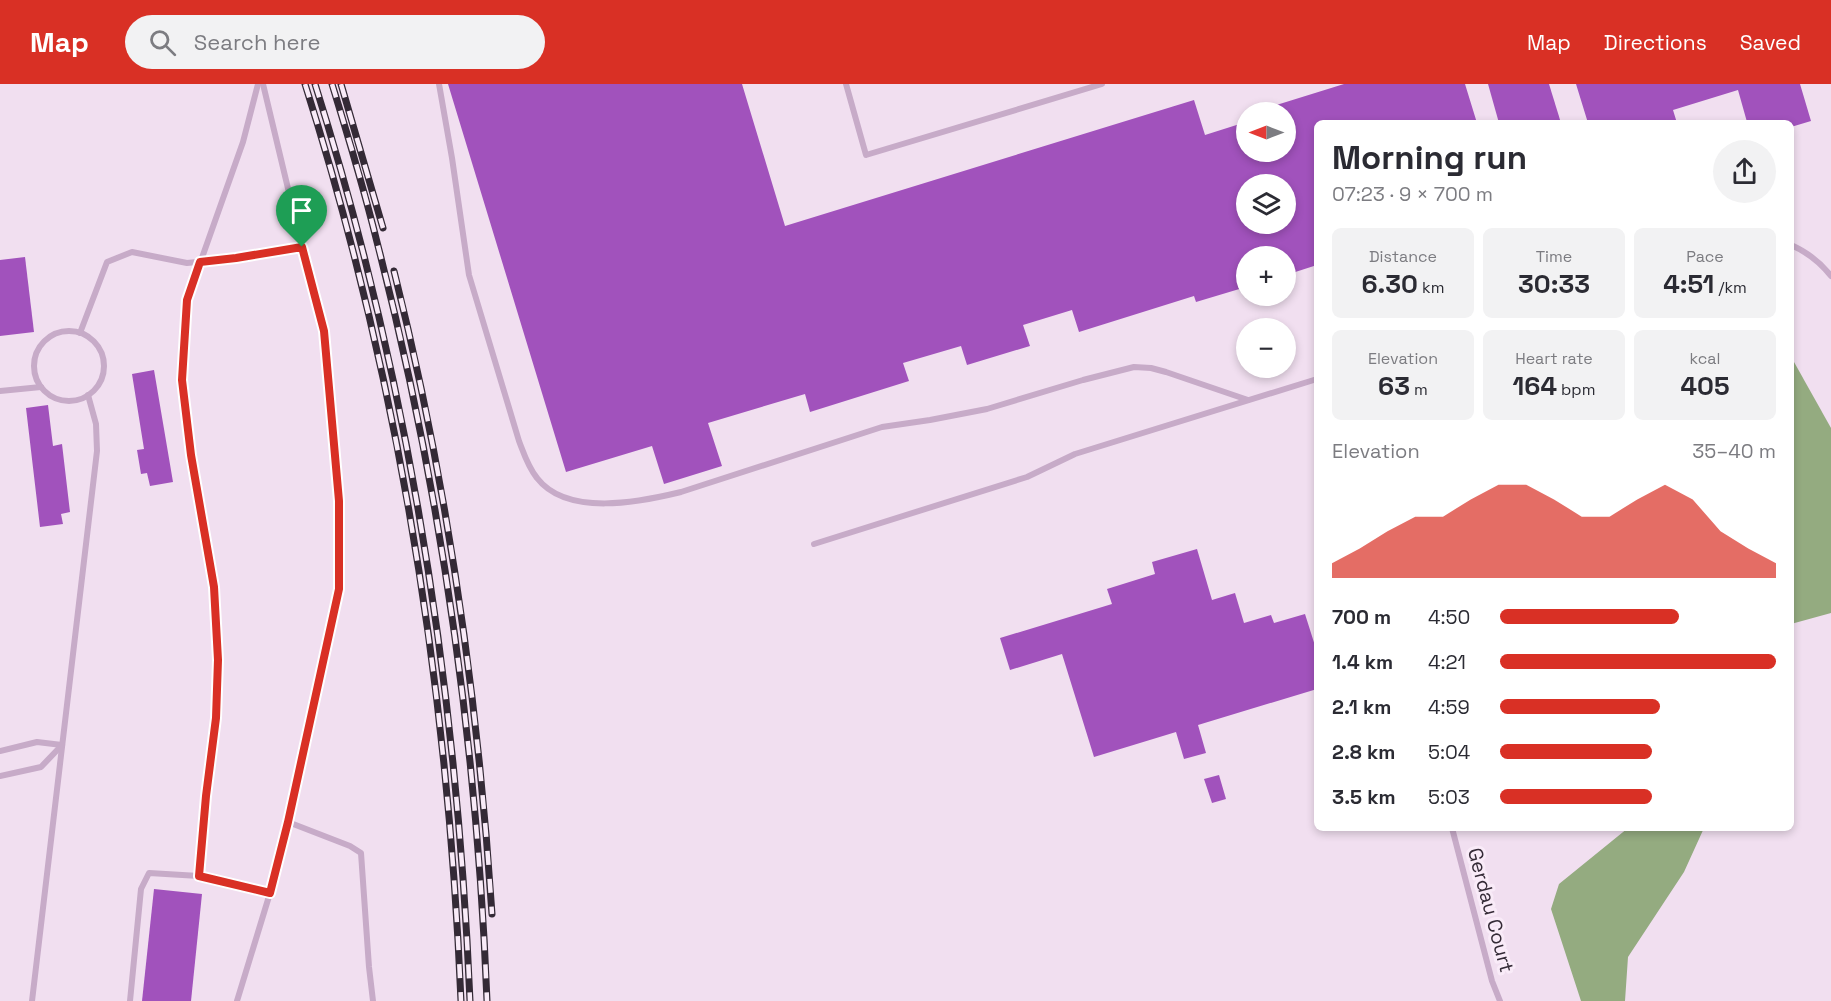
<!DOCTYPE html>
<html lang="en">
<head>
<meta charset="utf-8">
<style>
  :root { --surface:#fff; --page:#f2f2f3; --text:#2b2b33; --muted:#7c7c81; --accent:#d93025 }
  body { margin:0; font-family:"Space Grotesk",sans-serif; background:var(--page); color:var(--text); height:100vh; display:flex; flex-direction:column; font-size:22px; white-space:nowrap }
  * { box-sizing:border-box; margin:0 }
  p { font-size:20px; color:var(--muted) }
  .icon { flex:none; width:33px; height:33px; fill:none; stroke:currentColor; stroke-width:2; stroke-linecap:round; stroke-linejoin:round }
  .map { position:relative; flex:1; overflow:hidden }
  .sheet { position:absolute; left:1314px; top:36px; width:480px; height:711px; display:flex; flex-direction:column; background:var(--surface); border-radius:9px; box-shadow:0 3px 9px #0003 }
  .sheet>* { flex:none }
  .needle { width:39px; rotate:270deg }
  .fabs { position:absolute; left:1236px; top:18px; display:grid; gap:12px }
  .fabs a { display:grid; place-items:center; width:60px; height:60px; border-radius:50%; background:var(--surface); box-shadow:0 3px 9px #0003; font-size:30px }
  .pin { position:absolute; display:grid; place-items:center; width:51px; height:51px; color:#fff; margin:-62px -26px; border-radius:50% 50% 50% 0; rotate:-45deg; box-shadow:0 0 6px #0007 }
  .pin .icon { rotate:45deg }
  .round { display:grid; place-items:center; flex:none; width:63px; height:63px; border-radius:32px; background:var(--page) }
  .summary { display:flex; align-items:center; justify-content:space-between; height:102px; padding:0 18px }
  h1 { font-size:33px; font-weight:700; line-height:45px }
  .figures { display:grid; grid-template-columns:repeat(3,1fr); gap:9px; height:102px; padding:6px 18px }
  .figures div { display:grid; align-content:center; border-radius:9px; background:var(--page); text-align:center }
  .figures b { font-size:26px; font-weight:700 }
  .figures small { font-size:16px; font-weight:400 }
  .figures p { font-size:16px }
  .chart { height:168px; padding:12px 18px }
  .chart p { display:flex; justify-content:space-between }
  .chart svg { width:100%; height:108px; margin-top:6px; fill:var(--accent); opacity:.7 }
  ul { padding:0 18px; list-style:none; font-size:20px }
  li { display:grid; grid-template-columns:96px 72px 1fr; align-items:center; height:45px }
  li i { height:15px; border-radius:8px; background:var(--accent) }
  header { display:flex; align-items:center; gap:36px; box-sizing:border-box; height:84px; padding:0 30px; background:var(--accent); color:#fff }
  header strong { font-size:28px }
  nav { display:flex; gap:33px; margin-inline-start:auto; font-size:21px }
  .search { width:420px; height:54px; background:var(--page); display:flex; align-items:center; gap:15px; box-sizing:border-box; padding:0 21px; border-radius:33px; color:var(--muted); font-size:22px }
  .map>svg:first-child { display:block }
  .water { fill:#94ab80 }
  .building { fill:#a152bc; fill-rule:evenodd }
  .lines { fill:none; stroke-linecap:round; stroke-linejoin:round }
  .lane { stroke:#c7abc8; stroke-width:6 }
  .rail-casing { stroke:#342a36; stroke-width:7 }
  .rail { stroke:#f9ebf8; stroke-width:4.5; stroke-dasharray:14; stroke-linecap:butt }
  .route-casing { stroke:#fff; stroke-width:12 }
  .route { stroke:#d93025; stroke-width:8 }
  .labels { text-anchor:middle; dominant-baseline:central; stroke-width:6; stroke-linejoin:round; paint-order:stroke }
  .street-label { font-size:20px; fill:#342a36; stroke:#f9ebf8 }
</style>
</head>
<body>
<header>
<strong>Map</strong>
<div class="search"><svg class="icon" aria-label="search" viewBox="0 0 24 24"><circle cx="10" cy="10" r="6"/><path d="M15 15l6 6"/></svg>Search here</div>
<nav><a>Map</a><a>Directions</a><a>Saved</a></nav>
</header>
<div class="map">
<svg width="1831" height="917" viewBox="0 0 1831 917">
  <rect width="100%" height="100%" fill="#f1dff0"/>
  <g class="water">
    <path d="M1791,277l3,1 37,66v185l-40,11z"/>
    <path d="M1628,744h76l-20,44 -56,85 -3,44h-44l-30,-92 8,-25z"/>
  </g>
  <g class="building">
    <path d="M448,0h294l43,142 409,-126 11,35 41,-13v30h40v-40h-26v-2l84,-26h121l12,39h-160v142l-31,10v-19h-40v31l-50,15 -2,-6 -115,36 -7,-22 -49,15 7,21 -63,19 -6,-19 -58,17 6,18 -99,31 -5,-18 -97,29 14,43 -58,18 -12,-38 -86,26zM1246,100h40v40h-40z"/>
    <path d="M1488,0h61l12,39h-62z"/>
    <path d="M1576,0h224l11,37 -20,6v-4h-37l-1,-3 -6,2 -9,-32 -65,20 4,13h-36l-1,-3 -10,3h-42z"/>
    <path d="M25,173l9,75 -34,4v-76z"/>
    <path d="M154,286l19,112 -23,4 -3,-13 -6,1 -4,-24 7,-1 -12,-75z"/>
    <path d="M48,321l5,41 9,-2 8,68 -9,2 2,10 -23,3 -14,-119z"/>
    <path d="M1197,465l15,51 23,-7 9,30 27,-8 3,8 31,-9 12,38v37l-119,36 8,28 -22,6 -8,-27 -82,25 -32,-103 -52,16 -10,-32 112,-34 -5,-15 48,-15 -3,-12z"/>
    <path d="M1219,691l7,24 -14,4 -8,-24z"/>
    <path d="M154,805l48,5 -11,107h-49z"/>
  </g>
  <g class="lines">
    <g class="lane">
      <path d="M439,0l13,74 17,117 50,166c5,13 9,26 18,37 30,39 103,24 144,14l201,-65 48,-7 57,-11 96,-29 51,-13 17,1 15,4 82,28"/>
      <path d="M846,0l20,71 236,-71"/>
      <path d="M1791,161c16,7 29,17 40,31"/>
      <circle cx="69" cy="282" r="35"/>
      <path d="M80,249l27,-71 25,-10 55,11 49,-5 66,-11 -39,-163"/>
      <path d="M0,307l41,-4"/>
      <path d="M814,460l213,-67 48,-23 242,-75"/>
      <path d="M0,667l37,-9 25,3"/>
      <path d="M0,692l41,-9 21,-22"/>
      <path d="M288,738l62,24 11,7 8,114 4,34"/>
      <path d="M1452,744l40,153 8,20"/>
      <path d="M199,792l7,-80 10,-78 2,-58 -4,-73 -23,-132 -9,-75 5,-80 56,-158 15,-58"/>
      <path d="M32,917l65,-550 -1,-27 -8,-29"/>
      <path d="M130,917l11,-112 8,-16 50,3 71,17"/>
      <path d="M237,917l33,-108 18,-71 51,-233v-87l-15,-171 -22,-84"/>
    </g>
    <g class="rail-casing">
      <g id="rail">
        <path d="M305,0c94,296 143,607 156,917"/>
        <path d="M315,0c94,297 142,607 155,917"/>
        <path d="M332,0c16,52 32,105 45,158 64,248 100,503 110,759"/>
        <path d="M341,0l42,144"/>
        <path d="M394,187c53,211 84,427 98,643"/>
      </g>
    </g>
    <use href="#rail" class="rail"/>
  </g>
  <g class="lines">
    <g class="route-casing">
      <path id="route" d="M302,163l22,84 15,170v88l-51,233 -18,71 -71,-17 7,-80 10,-78 2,-58 -4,-73 -23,-132 -9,-75 5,-80 13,-38 36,-4z"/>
    </g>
    <use href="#route" class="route"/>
  </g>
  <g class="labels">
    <g class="street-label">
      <text transform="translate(1491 826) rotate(75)">Gerdau Court</text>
    </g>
  </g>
</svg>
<div class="fabs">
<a><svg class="needle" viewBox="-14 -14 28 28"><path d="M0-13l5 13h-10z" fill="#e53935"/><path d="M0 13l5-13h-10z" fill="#7c7c81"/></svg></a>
<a><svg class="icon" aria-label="layers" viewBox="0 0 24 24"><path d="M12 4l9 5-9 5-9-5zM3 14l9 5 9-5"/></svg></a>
<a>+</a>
<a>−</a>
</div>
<div class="pin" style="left:302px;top:163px;background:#1e9e55"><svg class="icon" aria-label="arrive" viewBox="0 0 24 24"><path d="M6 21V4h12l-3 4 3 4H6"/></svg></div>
<section class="sheet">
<div class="summary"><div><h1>Morning run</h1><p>07:23 · 9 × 700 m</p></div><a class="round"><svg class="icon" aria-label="share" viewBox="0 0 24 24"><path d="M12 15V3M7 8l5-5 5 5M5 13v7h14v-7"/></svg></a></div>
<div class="figures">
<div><p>Distance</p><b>6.30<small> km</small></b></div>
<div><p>Time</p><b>30:33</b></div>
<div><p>Pace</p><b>4:51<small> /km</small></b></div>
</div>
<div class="figures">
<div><p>Elevation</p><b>63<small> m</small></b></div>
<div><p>Heart rate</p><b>164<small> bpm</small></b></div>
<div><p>kcal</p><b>405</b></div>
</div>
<div class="chart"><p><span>Elevation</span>35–40 m</p>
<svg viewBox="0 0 160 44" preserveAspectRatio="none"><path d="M0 44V38L10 32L20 25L30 19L40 19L50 12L60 6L70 6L80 12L90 19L100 19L110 12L120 6L130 12L140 25L150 32L160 38V44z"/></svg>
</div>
<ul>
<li><b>700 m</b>4:50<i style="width:65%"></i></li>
<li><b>1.4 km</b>4:21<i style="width:100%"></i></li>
<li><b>2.1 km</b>4:59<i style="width:58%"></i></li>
<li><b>2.8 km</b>5:04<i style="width:55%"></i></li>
<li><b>3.5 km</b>5:03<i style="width:55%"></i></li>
</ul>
</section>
</div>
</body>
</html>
